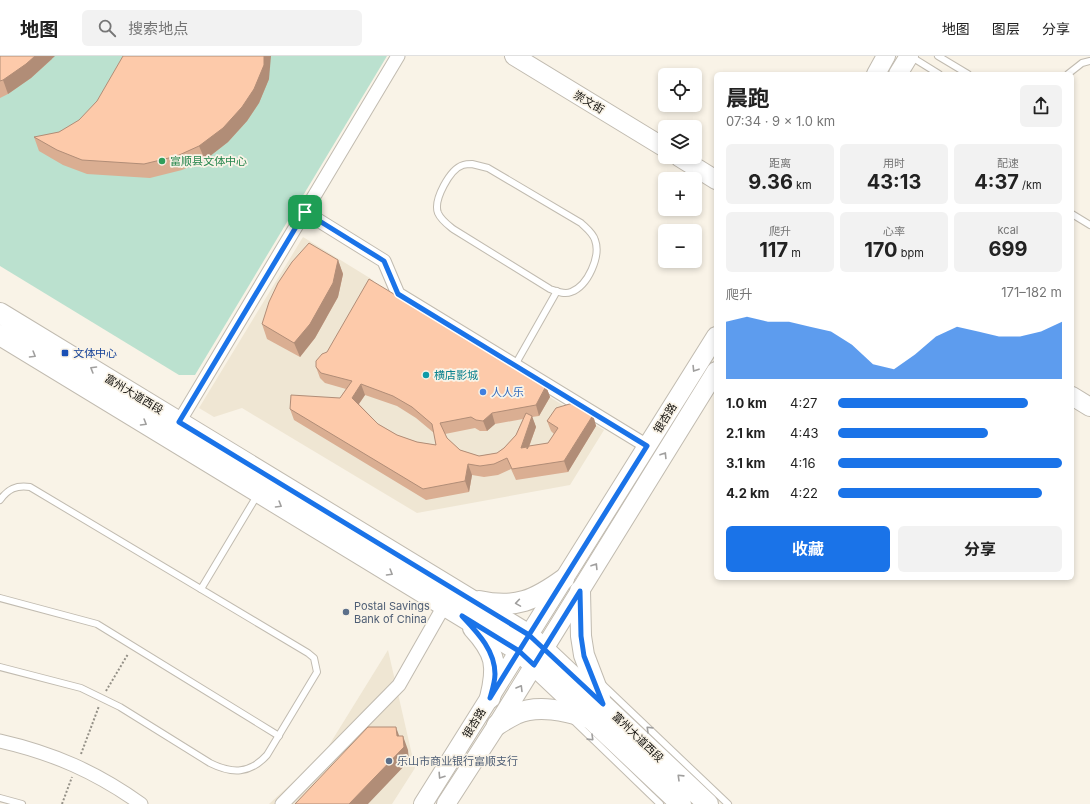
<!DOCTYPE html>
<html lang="zh">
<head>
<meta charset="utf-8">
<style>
  :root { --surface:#fff; --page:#f2f2f2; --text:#222; --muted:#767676; --line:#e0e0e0; --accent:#1a73e8 }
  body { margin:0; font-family:Inter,"Noto Sans SC",sans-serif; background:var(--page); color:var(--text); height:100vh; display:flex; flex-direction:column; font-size:15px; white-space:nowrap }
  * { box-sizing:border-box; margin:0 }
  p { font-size:13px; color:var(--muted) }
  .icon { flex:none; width:22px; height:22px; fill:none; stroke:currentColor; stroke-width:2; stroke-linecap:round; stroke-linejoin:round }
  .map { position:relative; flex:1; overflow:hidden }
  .panel { position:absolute; left:714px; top:16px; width:360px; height:508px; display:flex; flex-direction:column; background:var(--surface); border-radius:6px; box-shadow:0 2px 6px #0003 }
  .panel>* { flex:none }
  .fabs { position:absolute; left:658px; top:12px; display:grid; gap:8px }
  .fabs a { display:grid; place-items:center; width:44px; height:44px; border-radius:6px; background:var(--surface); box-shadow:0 2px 6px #0003; font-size:20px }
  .pin { position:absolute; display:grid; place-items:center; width:34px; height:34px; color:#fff; margin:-17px; border-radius:8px; box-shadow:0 2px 6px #0006 }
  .round { display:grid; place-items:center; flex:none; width:42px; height:42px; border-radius:6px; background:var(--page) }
  .summary { display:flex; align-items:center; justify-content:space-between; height:68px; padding:0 12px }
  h1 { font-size:22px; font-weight:700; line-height:30px }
  .stats { display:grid; grid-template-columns:repeat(3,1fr); gap:6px; height:68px; padding:4px 12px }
  .stats div { display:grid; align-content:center; border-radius:6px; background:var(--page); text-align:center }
  .stats b { font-size:20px; font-weight:700 }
  .stats small { font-size:11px; font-weight:400 }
  .stats p { font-size:11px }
  .chart { height:112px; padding:8px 12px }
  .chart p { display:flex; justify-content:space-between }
  .chart svg { width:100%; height:72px; margin-top:4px; fill:var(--accent); opacity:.7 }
  .primary-button { display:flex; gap:8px; margin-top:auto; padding:8px 12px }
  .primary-button a { flex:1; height:46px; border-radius:6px; background:var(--accent); color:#fff; font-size:16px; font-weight:700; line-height:46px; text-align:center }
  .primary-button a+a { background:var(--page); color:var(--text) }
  ul { padding:0 12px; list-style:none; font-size:13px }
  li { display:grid; grid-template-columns:64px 48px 1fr; align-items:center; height:30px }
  li i { height:10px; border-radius:5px; background:var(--accent) }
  header { display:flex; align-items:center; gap:24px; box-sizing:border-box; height:56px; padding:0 20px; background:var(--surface); border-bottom:1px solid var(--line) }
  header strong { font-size:19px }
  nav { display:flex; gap:22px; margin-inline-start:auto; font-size:14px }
  .search { width:280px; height:36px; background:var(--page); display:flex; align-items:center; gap:10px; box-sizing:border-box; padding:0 14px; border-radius:6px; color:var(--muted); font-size:15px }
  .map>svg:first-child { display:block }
  .built { fill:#efe6d3 }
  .green { fill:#bbe1cf }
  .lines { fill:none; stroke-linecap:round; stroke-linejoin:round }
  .lane-casing { stroke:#c1bbb0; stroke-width:8 }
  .street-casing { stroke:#c1bbb0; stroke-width:15 }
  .secondary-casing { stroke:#c1bbb0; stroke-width:20 }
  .primary-casing { stroke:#c1bbb0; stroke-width:22 }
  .path { stroke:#949087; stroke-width:2; stroke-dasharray:2 2; stroke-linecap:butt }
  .lane { stroke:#fff; stroke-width:6 }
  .street { stroke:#fff; stroke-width:13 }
  .secondary { stroke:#fff; stroke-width:18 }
  .primary { stroke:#fff; stroke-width:20 }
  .wall { fill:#daae92; fill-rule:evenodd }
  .shaded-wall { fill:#b18d77 }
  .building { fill:#fdcaaa; stroke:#b18d77; fill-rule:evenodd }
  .oneway { stroke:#a09f9e }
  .route-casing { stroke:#fff; stroke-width:8 }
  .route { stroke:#1a73e8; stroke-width:5 }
  .leisure-dot { fill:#2e9e5b; stroke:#f9f3e7; stroke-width:1.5 }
  .transit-dot { fill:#1a4fb4; stroke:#f9f3e7; stroke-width:1.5 }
  .culture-dot { fill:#0f9aa8; stroke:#f9f3e7; stroke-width:1.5 }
  .shop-dot { fill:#3f7fe0; stroke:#f9f3e7; stroke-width:1.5 }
  .service-dot { fill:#5c6f8a; stroke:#f9f3e7; stroke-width:1.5 }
  .labels { text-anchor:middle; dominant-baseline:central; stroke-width:3.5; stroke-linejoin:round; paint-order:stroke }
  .street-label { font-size:11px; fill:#12100c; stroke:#f9f3e7 }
  .leisure-label { font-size:11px; fill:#27864d; stroke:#f9f3e7; text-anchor:start }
  .transit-label { font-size:11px; fill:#164399; stroke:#f9f3e7; text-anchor:start }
  .culture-label { font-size:11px; fill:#0d838f; stroke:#f9f3e7; text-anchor:start }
  .shop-label { font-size:11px; fill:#366cbe; stroke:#f9f3e7; text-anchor:start }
  .service-label { font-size:11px; fill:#4e5e75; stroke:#f9f3e7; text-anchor:start }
</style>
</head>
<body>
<header>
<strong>地图</strong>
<div class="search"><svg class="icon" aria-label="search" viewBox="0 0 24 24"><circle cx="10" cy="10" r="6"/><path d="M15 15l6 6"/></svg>搜索地点</div>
<nav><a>地图</a><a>图层</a><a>分享</a></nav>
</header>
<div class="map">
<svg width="1090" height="748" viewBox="0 0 1090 748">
  <rect width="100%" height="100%" fill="#f9f3e7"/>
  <g class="built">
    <path d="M303,181l70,43 5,13 226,137 -34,55 -153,28 -175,-105 -28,9 -15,-9z"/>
    <path d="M388,594l27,118 -23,36h-123l54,-49z"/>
  </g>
  <path class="green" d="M0,0h387l-192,319h-16l-179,-109z"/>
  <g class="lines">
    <g class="lane-casing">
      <g id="lane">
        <path d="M910,0l29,18"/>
        <path d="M938,0l30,18"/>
        <path d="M1068,18l14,-11 8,-2"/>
        <path d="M472,108l16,4 93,55c5,5 12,10 14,17 6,16 -7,46 -24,52 -7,3 -15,-1 -21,-3l-97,-60c-5,-4 -12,-9 -15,-16 -5,-13 12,-44 25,-48 3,-1 6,-1 9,-1z"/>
        <path d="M1072,158l18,11"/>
        <path d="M515,309l42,-74"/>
        <path d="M0,444c8,-11 16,-15 30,-13l278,166 6,5 3,14 -50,83c-17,19 -35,19 -57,8l-90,-56 -39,-19 -81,-21"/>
        <path d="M201,533l57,-95"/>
        <path d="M0,542l97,26 182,112"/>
        <path d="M603,629l125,119"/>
        <path d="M573,664l87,84"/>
        <path d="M0,742l22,6"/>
      </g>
    </g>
    <g class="street-casing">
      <g id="street">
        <path d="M305,156l79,49 14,33 249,152"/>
        <path d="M179,366l219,-366"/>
        <path d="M0,685c53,12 96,31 141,63"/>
        <path d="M282,748l117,-119 45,-79"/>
      </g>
    </g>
    <g class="secondary-casing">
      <g id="secondary">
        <path d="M514,0l151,92"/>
        <path d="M876,18l10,-18"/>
        <path d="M898,18l11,-18"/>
        <path d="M679,101l37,23"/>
        <path d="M1072,340l18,11"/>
        <path d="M423,748l293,-468"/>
        <path d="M446,748l51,-79 219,-354"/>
      </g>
    </g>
    <g class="primary-casing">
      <g id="primary">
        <path d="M0,257l529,322 179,169"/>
        <path d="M0,279l519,316 162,153"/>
        <path d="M580,535l1,45 3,19 16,42"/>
        <path d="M479,545c37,8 56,-1 85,-22"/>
        <path d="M473,572c23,25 25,38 17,70"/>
        <path d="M497,669c6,-4 13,-8 19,-11 22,-10 50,-3 73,4"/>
      </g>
    </g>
    <g class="path">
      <path d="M106,635l22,-37"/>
      <path d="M81,698l18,-48"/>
      <path d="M62,748l10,-27"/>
    </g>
    <use href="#lane" class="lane"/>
    <use href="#street" class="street"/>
    <use href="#secondary" class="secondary"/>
    <use href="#primary" class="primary"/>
  </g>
  <g class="wall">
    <path d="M0,0l52,3 -21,19 -23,16 -8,4z"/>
    <path d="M269,23l-10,24 -12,18 -19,21 -23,18 -23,10 -32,8 -63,-4 -24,-9 -24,-14 -5,-14 25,-5z"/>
    <path d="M338,204l5,14 -5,23 -23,41 -15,19 -33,-18 -5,-15z"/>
    <path d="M316,311l230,19 4,11 -11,19 -7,1 4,10 -7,20 19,-4 6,-9 -3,-3 -4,-10 46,-6 3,11 -28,46 -52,8 -5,-11 -13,6 -14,2 -12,-2 -3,17 -43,8 -132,-80 -4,-11 50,-11 6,-9 -21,-6 -5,-5zM365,339l32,11 19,12 18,15 2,12 -19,-3 -20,-7 -19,-11 -19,-20zM523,363l-7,16 -12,13 -7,5 -18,3 -19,-6 -13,-12 -2,-4 30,-6 5,3h7l8,-7z"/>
  </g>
  <g class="shaded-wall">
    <path d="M35,0h20l-24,22 -23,16 -5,-14z"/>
    <path d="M264,0h7l-2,23 -10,24 -12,18 -19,21 -23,18 -6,-14z"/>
    <path d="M338,204l5,14 -5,23 -23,41 -15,19 -6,-14z"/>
    <path d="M361,328l4,11 -9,13 -4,-10z"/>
    <path d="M546,330l4,11 -11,19 -3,-11z"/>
    <path d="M492,357l3,11 -8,7 -4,-10z"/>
    <path d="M593,359l3,11 -28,46 -4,-11z"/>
    <path d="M532,360l4,11 -8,22 -7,-1z"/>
    <path d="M468,408l4,11 -3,17 -4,-11z"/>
    <path d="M396,671l5,14 2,-5 5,14 1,11 -41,43h-19l48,-68z"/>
  </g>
  <g class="building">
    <path d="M0,0h35l-9,8 -23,16 -3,1z"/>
    <path d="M123,0h141v9l-10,24 -12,18 -19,21 -24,18 -22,10 -33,8 -62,-4 -25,-10 -23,-13 25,-5 20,-12 18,-19z"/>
    <path d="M309,187l29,17 -5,23 -23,41 -16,19 -32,-19 7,-22 9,-19 14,-21z"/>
    <path d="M369,223l177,107 -10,19 -44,8 -9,8 -7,-1 -5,-3 -31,6 7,15 13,12 19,6 18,-3 7,-5 12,-13 10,-22 6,3 -11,32 6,-1v2l2,-3 19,-3 10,-15 -11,-7 9,-13 17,-5 20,12 -29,46 -52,8 -5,-11 -13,6 -14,2 -12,-2 -3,17 -42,8 -133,-80 1,-14 49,3 12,-17 -31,-8 -5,-6v-6l6,-7 5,-2zM361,328l32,12 19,11 20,17 4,21 -19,-3 -20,-7 -19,-11 -26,-26z"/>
    <path d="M368,671h28l1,9h6l1,11 -55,57h-54z"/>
  </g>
  <defs><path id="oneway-chevron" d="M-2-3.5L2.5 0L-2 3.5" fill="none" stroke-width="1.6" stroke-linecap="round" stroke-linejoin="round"/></defs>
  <g class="oneway">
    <use href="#oneway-chevron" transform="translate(33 299) rotate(31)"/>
    <use href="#oneway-chevron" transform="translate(93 313) rotate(-149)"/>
    <use href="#oneway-chevron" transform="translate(695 313) rotate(122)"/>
    <use href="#oneway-chevron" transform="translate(144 367) rotate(31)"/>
    <use href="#oneway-chevron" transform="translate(664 399) rotate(-58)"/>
    <use href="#oneway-chevron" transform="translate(279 449) rotate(31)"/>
    <use href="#oneway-chevron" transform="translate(595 510) rotate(-58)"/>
    <use href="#oneway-chevron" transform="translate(390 517) rotate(31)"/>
    <use href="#oneway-chevron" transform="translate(518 547) rotate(171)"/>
    <use href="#oneway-chevron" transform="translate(520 632) rotate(-59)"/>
    <use href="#oneway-chevron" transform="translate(649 673) rotate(-136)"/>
    <use href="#oneway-chevron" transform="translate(591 682) rotate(44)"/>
    <use href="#oneway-chevron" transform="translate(441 720) rotate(123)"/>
    <use href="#oneway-chevron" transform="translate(680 721) rotate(-136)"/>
  </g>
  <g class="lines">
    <g class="route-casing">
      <path id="route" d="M305,156l79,49 14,33 249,152 -118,189 -10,16 -57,-35c15,16 33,34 33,58 0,8 -3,17 -5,24l29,-47 15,14 10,-16 59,55 -19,-48 -3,-20 -1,-45 -36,58 -15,-14 -350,-213 126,-210"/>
    </g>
    <use href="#route" class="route"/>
  </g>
  <circle class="leisure-dot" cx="162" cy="105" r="4"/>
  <rect class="transit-dot" x="61" y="293" width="8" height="8" rx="2"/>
  <circle class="culture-dot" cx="426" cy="319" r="4"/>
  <circle class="shop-dot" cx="483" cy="336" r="4"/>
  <g class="service-dot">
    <circle cx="346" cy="556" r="4"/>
    <circle cx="389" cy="705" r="4"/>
  </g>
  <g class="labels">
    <g class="street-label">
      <text transform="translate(589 46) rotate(31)">崇文街</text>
      <text transform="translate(134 338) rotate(31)">富州大道西段</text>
      <text transform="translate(665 362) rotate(-58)">银杏路</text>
      <text transform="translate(474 667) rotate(-58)">银杏路</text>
      <text transform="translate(638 681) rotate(44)">富州大道西段</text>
    </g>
    <g class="leisure-label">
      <text x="170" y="105">富顺县文体中心</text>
    </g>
    <g class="transit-label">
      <text x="73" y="297">文体中心</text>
    </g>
    <g class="culture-label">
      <text x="434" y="319">横店影城</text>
    </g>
    <g class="shop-label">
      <text x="491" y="336">人人乐</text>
    </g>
    <g class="service-label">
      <text x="354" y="550">Postal Savings<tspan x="354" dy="13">Bank of China</tspan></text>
      <text x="397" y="705">乐山市商业银行富顺支行</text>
    </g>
  </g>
</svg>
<div class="fabs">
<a><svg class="icon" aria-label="locate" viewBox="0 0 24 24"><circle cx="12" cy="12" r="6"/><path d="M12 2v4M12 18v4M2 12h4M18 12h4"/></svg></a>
<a><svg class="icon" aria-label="layers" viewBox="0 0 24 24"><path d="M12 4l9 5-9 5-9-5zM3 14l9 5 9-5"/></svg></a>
<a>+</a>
<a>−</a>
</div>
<div class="pin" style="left:305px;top:156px;background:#1e9e55"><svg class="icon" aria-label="arrive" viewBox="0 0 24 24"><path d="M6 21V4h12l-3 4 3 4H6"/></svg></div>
<section class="panel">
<div class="summary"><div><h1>晨跑</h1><p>07:34 · 9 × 1.0 km</p></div><a class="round"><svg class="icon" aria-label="share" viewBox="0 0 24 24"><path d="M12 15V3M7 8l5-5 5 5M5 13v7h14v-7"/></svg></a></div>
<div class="stats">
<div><p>距离</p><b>9.36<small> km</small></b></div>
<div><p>用时</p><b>43:13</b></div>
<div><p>配速</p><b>4:37<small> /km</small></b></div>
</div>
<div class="stats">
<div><p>爬升</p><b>117<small> m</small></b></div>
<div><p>心率</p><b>170<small> bpm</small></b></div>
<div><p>kcal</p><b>699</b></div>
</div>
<div class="chart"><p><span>爬升</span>171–182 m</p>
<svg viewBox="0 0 160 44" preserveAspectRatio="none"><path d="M0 44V9L10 6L20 9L30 9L40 12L50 15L60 23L70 35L80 38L90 29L100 18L110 12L120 15L130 18L140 18L150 15L160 9V44z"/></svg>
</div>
<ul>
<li><b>1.0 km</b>4:27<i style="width:85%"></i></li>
<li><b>2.1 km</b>4:43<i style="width:67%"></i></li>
<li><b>3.1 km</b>4:16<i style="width:100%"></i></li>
<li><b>4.2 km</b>4:22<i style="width:91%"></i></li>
</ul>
<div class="primary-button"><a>收藏</a><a>分享</a></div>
</section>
</div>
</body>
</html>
